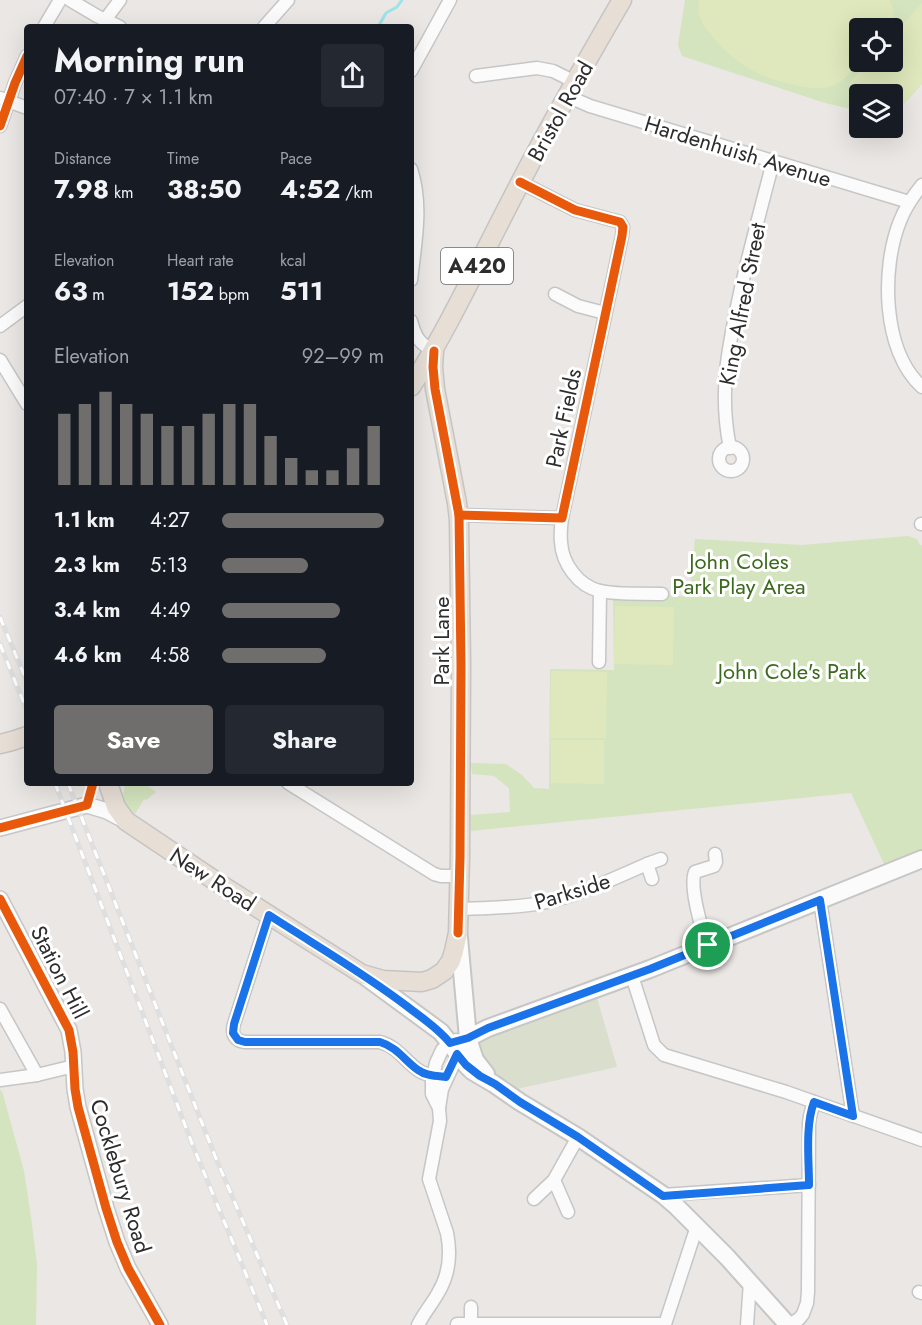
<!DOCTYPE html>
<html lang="en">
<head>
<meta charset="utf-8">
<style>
  :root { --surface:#171b24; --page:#242831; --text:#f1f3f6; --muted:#9ea1a6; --accent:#6f6e6d }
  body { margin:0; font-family:Jost,sans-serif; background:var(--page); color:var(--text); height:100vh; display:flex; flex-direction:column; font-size:22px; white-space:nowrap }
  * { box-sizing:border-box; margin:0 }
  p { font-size:20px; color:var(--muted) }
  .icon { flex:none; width:33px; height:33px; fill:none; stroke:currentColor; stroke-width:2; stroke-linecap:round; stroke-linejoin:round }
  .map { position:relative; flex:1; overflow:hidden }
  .side { position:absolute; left:24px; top:24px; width:390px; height:762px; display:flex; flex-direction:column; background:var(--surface); border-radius:6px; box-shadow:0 6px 24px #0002 }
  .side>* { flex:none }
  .tools { position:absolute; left:849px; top:18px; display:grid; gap:12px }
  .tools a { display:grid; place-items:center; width:54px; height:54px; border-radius:6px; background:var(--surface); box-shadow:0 6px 24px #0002; font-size:30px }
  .pin { position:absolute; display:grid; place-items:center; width:51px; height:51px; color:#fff; margin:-26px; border:3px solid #fff; border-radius:50%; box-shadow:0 2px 6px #0007 }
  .round { display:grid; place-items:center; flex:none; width:63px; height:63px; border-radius:6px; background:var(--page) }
  .head { display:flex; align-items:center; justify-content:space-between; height:102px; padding:0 30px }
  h1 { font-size:33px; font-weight:700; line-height:45px }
  .metrics { display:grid; grid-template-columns:repeat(3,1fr); gap:9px; height:102px; padding:6px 30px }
  .metrics div { display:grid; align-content:center }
  .metrics b { font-size:26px; font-weight:700 }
  .metrics small { font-size:16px; font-weight:400 }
  .metrics p { font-size:16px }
  .chart { height:168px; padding:12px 30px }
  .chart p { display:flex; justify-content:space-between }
  .chart svg { width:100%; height:108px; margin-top:6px; stroke:var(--accent); stroke-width:6 }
  .cta { display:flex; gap:12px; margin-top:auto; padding:12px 30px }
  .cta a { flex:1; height:69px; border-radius:6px; background:var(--accent); color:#fff; font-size:24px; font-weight:700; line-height:69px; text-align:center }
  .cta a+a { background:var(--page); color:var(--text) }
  ul { padding:0 30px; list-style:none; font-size:20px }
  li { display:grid; grid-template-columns:96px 72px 1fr; align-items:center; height:45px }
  li i { height:15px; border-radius:8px; background:var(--accent) }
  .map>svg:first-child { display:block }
  .green { fill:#d4e4be; fill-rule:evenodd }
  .cemetery { fill:#dadecc }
  .pitch { fill:#dfe8bc }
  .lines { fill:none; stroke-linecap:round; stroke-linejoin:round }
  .stream { stroke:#9ae4ea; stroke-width:3 }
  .minor-casing { stroke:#c6c6c6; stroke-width:15 }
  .tertiary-casing { stroke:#c6c6c6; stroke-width:18 }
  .secondary-casing { stroke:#c6c6c6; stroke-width:20 }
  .primary-casing { stroke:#c6c4c3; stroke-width:21 }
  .minor { stroke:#fcfbfb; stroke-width:12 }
  .tertiary { stroke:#fcfbfb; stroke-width:15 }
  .secondary { stroke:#fcfbfb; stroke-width:16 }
  .primary { stroke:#e7dfd6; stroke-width:18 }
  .rail-casing { stroke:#dfdfe0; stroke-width:5 }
  .rail { stroke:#fff; stroke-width:3; stroke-dasharray:9; stroke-linecap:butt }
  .cycleway-casing { stroke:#fff; stroke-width:13 }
  .cycleway { stroke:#e8590c; stroke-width:9 }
  .route-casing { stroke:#fff; stroke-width:12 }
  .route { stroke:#1a73e8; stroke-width:8 }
  .labels { text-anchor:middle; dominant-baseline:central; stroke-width:6; stroke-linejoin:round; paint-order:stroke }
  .shield { fill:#fff; stroke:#6c6c6c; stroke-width:1.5 }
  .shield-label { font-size:21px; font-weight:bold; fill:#2d2d2d }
  .street-label { font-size:22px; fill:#2d2d2d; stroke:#fff }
  .park-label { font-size:22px; fill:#3b6a1d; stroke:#fff }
</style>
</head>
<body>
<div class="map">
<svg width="922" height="1325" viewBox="0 0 922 1325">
  <rect width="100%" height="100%" fill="#eae7e4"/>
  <g class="green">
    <path d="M685,0h237v84l-29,32 -1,-22h-32l-1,17 -34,-8 -143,-47 -4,-11zM860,28h32v34h-32z"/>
    <path d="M908,536l9,3 3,6h2v310l-36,13 -35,-75 -380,38 -1,-16 40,-3 -1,-24 -15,-12 -22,-2 -1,-11 35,1 16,11 12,13 15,1 1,-120 64,1 -1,-74 49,-2 27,3 6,-58 107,6z"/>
    <path d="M126,783h18l12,9 -10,8 -2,-1 -9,15c-12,-7 -14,-18 -9,-31z"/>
    <path d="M0,1090l2,1 22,80 7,46 6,47 -1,61h-36z"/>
  </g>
  <path class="cemetery" d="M597,998l20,69 -105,23c-14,-13 -50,-37 -24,-55z"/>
  <g class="pitch">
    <path d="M699,0h190c6,10 6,18 1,28h-30v34c-8,8 -16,20 -28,24 -11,4 -25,2 -37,-1 -33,-6 -60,-21 -82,-48 -10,-12 -17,-21 -14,-37z"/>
    <path d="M922,3v80l-29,33 -1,-22h-29l-13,-12 19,-20h23l1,-27z"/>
    <path d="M615,606l59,1 -1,58 -59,-1z"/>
    <path d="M551,671l56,1 -1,66h-56z"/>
    <path d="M551,740h53v44l-53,-1z"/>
  </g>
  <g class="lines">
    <path class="stream" d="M378,27l8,-14 11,-6 5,-7"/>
    <g class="minor-casing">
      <g id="minor">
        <path d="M70,0l27,16 23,11"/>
        <path d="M105,20l15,-20"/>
        <path d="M44,27l16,-27"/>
        <path d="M264,27l24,-27"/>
        <path d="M411,71l39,-71"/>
        <path d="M476,76l61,-8 16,3 22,11"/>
        <path d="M567,96l23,10 319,96"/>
        <path d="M0,98l27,10"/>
        <path d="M0,126l15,-43 12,-27"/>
        <path d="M411,169c12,36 4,75 0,111"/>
        <path d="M922,185c-9,11 -17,23 -22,36 -19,47 -18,130 22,166"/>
        <path d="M555,294l23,12 27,7"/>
        <path d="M411,321c4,15 8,23 23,30"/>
        <path d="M0,326l27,-20"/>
        <path d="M0,360l27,44"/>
        <circle cx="731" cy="459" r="12"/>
        <path d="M730,448c-12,-58 -1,-104 11,-160 10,-43 21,-84 32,-126"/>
        <path d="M459,515l103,3 60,-282 1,-9 -3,-5 -45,-12 -55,-28"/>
        <path d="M562,518c-1,8 -2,16 -1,24 1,21 17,44 39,49 19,4 42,2 62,3"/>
        <path d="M921,524h1"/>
        <path d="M599,662l1,-71"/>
        <path d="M288,783l146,91 7,2h18"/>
        <path d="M647,864l14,-5"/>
        <path d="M820,900l33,216"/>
        <path d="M458,909c28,-1 57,-1 84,-6 35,-7 71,-24 105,-39l5,15"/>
        <path d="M269,915l-35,109c-3,10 1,17 11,18h135c18,5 25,19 38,28 8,6 19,6 28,7"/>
        <path d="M708,945c-6,-14 -19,-58 -13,-73l19,-6 2,-4 -1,-8"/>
        <path d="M632,976l22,69 10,10 122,37 136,48"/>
        <path d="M0,1009l37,66"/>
        <path d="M0,1080l37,-5 37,-9"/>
        <path d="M439,1108l3,-19 19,-41"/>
        <path d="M663,1195l146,-10"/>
        <path d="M534,1199l20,-19"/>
        <path d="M568,1212l-14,-32 24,-43"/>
        <path d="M919,1292l3,1"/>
        <path d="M457,1324h208l32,-98"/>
        <path d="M471,1324v-17"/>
        <path d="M418,1325c6,-12 14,-21 20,-32 11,-18 13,-40 9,-60l-18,-54 11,-58 -1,-13 -7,-14v-13l4,-18 6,-13 8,-7 6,-3"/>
        <path d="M747,1325l3,-43"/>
        <path d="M789,1325l10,-6 4,-5 4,-11 1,-11 1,-168 1,-8 4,-14"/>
      </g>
    </g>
    <g class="tertiary-casing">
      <g id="tertiary">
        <path d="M0,828l87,-23 20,6 19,10"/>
        <path d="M0,899l69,131 4,22 2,37 3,18 28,101 11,34 11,26 32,57"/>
      </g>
    </g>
    <g class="secondary-casing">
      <g id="secondary">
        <path d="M459,938l9,100 7,22 11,14"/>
        <path d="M366,977l75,55 25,33 6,6 22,13 26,18 58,35 85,58 14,12 50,50 61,68"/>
        <path d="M468,1038l20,-10 162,-59 272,-110"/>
      </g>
    </g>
    <g class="primary-casing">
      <g id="primary">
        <path d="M411,387c41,-65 73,-136 109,-204 32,-62 67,-123 102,-183"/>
        <path d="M0,744l12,-3 15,-5"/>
        <path d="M108,783l8,24 10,14 94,63 142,90 21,6 39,2 10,-3 12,-8 7,-10 3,-10 4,-18 2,-76 1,-192 -2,-145 -2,-17 -22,-114 -2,-22 1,-16"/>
      </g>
    </g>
    <use href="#minor" class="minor"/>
    <use href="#tertiary" class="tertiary"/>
    <use href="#secondary" class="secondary"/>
    <use href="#primary" class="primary"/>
    <g class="rail-casing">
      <g id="rail">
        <path d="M0,617l27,65"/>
        <path d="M0,644l27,67"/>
        <path d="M55,783l138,363 74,179"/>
        <path d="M68,783l147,373 72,169"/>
      </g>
    </g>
    <use href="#rail" class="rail"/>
    <g class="cycleway-casing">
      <g id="cycleway">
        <path d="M0,126l15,-43 12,-27"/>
        <path d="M434,351l-1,16 2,22 24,126 2,150 -1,192 -2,76"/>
        <path d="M459,515l103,3 60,-282 1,-9 -3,-5 -45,-12 -55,-28"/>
        <path d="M0,828l87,-23 6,-22"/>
        <path d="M0,899l69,131 4,22 2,37 3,18 28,101 11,34 11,26 32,57"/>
      </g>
    </g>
    <use href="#cycleway" class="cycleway"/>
  </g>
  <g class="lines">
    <g class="route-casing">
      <path id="route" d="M820,900l33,216 -39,-14c-9,24 -5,57 -5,83l-146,11 -85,-59 -58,-35 -25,-18 -15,-8 -14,-11 -9,-11 -11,23c-9,-1 -20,-1 -28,-7 -13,-9 -21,-23 -38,-28h-135l-7,-2 -5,-7 1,-9 35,-109c46,30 95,58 139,92 14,11 30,21 42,36l18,-5 20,-10 162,-59z"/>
    </g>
    <use href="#route" class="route"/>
  </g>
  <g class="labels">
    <rect class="shield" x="441" y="248" width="72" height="36" rx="4.5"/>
    <g class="shield-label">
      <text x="477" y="266">A420</text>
    </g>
    <g class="street-label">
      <text transform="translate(560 111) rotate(-61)">Bristol Road</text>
      <text transform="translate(738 151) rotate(17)">Hardenhuish Avenue</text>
      <text transform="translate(742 304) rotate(-79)">King Alfred Street</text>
      <text transform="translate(563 418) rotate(-78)">Park Fields</text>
      <text transform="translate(441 641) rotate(-90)">Park Lane</text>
      <text transform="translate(213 879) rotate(33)">New Road</text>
      <text transform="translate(572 891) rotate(-17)">Parkside</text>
      <text transform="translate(60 972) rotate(63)">Station Hill</text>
      <text transform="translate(121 1176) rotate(73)">Cocklebury Road</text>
    </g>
    <g class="park-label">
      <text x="739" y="561">John Coles<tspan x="739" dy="25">Park Play Area</tspan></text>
      <text x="792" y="671">John Cole's Park</text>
    </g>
  </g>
</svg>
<div class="tools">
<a><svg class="icon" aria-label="locate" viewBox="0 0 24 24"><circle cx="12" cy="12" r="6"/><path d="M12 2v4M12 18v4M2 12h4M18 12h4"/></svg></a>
<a><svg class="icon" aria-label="layers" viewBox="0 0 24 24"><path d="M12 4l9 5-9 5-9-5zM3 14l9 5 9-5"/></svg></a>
</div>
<div class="pin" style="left:708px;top:945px;background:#1e9e55"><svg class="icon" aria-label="arrive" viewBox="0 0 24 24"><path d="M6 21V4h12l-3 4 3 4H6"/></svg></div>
<section class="side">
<div class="head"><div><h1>Morning run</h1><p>07:40 · 7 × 1.1 km</p></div><a class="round"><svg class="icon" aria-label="share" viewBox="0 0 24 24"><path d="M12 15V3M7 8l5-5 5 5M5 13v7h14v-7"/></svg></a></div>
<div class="metrics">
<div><p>Distance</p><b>7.98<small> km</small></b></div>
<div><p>Time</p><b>38:50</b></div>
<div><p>Pace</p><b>4:52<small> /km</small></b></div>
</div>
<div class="metrics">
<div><p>Elevation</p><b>63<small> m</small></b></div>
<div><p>Heart rate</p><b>152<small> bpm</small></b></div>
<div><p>kcal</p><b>511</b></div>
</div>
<div class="chart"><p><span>Elevation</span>92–99 m</p>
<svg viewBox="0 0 160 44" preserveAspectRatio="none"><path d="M5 44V15M15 44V11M25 44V6M35 44V11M45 44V15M55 44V20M65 44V20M75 44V15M85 44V11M95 44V11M105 44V24M115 44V33M125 44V38M135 44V38M145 44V29M155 44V20"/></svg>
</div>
<ul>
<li><b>1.1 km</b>4:27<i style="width:100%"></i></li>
<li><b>2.3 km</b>5:13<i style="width:53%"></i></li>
<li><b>3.4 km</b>4:49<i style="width:73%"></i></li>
<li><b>4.6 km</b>4:58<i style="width:64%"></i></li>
</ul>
<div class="cta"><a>Save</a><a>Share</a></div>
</section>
</div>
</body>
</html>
